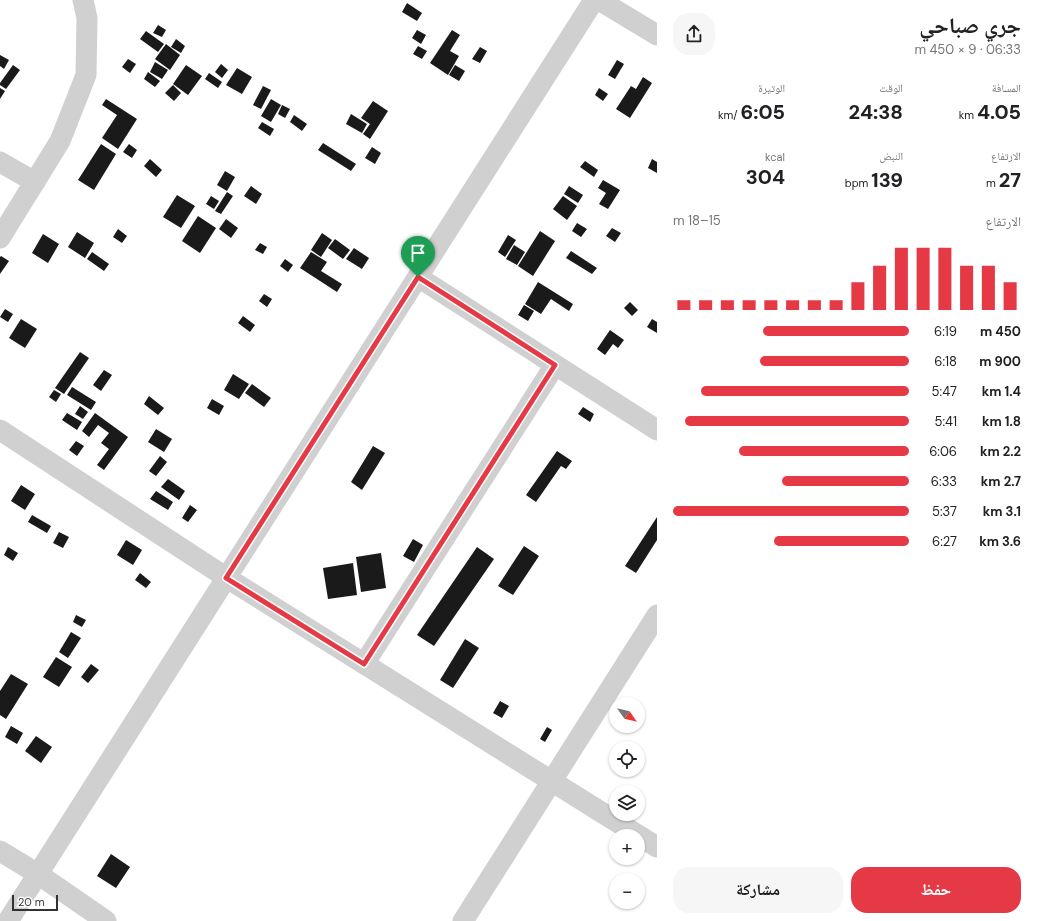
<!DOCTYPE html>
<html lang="ar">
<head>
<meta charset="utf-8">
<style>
  :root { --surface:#fff; --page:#f6f6f6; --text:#202124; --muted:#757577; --accent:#e63946 }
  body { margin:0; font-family:"DM Sans","Noto Naskh Arabic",sans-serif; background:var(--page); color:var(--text); direction:rtl; height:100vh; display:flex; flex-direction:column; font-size:15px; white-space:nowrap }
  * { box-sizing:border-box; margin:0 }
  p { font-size:13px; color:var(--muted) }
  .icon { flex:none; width:22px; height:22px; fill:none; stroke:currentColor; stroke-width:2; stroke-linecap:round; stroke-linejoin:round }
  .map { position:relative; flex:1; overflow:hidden; direction:ltr }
  .details { display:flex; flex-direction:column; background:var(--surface); width:380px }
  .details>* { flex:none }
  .needle { width:26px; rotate:124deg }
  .controls { position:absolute; left:609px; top:697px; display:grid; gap:8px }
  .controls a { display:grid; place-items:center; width:36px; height:36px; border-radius:50%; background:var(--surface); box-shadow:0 1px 3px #0004; font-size:20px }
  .scale { position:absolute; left:12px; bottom:10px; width:46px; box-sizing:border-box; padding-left:4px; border:2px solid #333; border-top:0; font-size:11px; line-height:14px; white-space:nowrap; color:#333; -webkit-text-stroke:3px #fff; paint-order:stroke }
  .pin { position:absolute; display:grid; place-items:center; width:34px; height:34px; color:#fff; margin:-41px -17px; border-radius:50% 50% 50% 0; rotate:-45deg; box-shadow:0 0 4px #0007 }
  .pin .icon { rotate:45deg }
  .round { display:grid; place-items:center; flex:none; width:42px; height:42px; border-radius:16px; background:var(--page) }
  .head { display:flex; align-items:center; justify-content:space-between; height:68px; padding:0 16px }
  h1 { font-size:22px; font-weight:800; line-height:30px }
  .metrics { display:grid; grid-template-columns:repeat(3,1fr); gap:6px; height:68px; padding:4px 16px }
  .metrics div { display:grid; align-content:center }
  .metrics b { font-size:20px; font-weight:800 }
  .metrics small { font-size:11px; font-weight:400 }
  .metrics p { font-size:11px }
  .chart { height:112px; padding:8px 16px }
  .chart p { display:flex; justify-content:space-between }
  .chart svg { width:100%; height:72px; margin-top:4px; stroke:var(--accent); stroke-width:6 }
  .action { display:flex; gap:8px; margin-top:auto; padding:8px 16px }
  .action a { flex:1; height:46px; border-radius:16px; background:var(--accent); color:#fff; font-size:16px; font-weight:800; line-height:46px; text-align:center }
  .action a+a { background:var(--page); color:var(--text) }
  ul { padding:0 16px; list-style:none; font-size:13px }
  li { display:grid; grid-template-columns:64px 48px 1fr; align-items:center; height:30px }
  li i { height:10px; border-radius:5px; background:var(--accent) }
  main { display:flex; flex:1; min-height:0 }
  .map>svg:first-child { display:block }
  .building { fill:#1a1a1a }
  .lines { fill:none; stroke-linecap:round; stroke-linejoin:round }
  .minor { stroke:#d0d0d0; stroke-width:21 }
  .route-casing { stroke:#fff; stroke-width:8 }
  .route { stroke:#e63946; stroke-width:5 }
</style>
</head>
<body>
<main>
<section class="details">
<div class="head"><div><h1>جري صباحي</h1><p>06:33 · 9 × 450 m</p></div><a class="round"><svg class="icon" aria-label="share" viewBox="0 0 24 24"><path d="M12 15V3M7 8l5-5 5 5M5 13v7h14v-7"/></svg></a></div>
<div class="metrics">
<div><p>المسافة</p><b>4.05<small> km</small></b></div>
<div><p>الوقت</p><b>24:38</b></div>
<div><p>الوتيرة</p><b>6:05<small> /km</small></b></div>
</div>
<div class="metrics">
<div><p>الارتفاع</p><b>27<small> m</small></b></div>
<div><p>النبض</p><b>139<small> bpm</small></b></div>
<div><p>kcal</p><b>304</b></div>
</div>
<div class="chart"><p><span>الارتفاع</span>15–18 m</p>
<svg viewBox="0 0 160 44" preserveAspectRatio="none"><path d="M5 44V38M15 44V38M25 44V38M35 44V38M45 44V38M55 44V38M65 44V38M75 44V38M85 44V27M95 44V17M105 44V6M115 44V6M125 44V6M135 44V17M145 44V17M155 44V27"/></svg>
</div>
<ul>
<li><b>450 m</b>6:19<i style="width:62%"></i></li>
<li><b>900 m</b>6:18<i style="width:63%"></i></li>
<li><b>1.4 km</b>5:47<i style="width:88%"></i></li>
<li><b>1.8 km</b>5:41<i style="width:95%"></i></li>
<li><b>2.2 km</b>6:06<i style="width:72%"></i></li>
<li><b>2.7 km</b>6:33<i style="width:54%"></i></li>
<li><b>3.1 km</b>5:37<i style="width:100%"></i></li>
<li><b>3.6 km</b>6:27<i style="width:57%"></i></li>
</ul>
<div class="action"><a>حفظ</a><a>مشاركة</a></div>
</section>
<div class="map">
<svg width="657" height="921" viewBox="0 0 657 921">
  <rect width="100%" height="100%" fill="#fff"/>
  <g class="building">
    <path d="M407,3l15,10 -5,8 -15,-9z"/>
    <path d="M158,25l8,5 -4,7 -9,-4z"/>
    <path d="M417,30l9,5 -5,9 -9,-6z"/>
    <path d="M452,30l8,5 -10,16 9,5 -11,19 -18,-12z"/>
    <path d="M146,31l18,13 -6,8 -18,-13z"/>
    <path d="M176,39l9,7 -4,7 -10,-6z"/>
    <path d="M166,44l14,11 -10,15 -15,-11z"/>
    <path d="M418,46l9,5 -5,8 -9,-5z"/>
    <path d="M480,47l7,4 -7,12 -8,-4z"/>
    <path d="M0,55l9,5 -5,9 -4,-3z"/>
    <path d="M128,59l8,5 -6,9 -8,-6z"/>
    <path d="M617,60l7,4 -9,15 -7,-4z"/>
    <path d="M155,62l13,8 -6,9 -12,-7z"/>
    <path d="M221,64l7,6 -6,8 -7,-6z"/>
    <path d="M13,65l7,5 -14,19 -6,-4v-2z"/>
    <path d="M186,65l16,11 -14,19 -15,-11z"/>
    <path d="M455,65l10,6 -6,10 -10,-6z"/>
    <path d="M237,68l15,9 -10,17 -16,-9z"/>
    <path d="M148,72l12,9 -5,6 -11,-8z"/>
    <path d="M209,73l13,9 -4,6 -13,-9z"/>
    <path d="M643,77l9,6 -22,35 -14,-9 15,-23 5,3z"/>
    <path d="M173,85l8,8 -7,8 -9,-8z"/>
    <path d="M263,86l8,4 -10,19 -8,-4z"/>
    <path d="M0,88l5,3 -5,8z"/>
    <path d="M599,88l9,6 -5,7 -8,-6z"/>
    <path d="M106,99l31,20 -19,30 -16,-11 15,-23 -15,-10z"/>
    <path d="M271,99l10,6 -10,17 -10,-6z"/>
    <path d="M373,101l15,10 -18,28 -7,-5 7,-10 -9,-6z"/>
    <path d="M282,105l8,4 -5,9 -7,-4z"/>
    <path d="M351,114l16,10 -5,9 -16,-9z"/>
    <path d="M294,115l13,9 -5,7 -12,-9z"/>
    <path d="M262,122l12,7 -4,7 -12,-8z"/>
    <path d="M323,143l33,21 -5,7 -33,-21z"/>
    <path d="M101,144l15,10 -22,36 -16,-10z"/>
    <path d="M129,144l8,6 -5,8 -9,-6z"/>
    <path d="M372,147l9,6 -6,11 -10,-6z"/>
    <path d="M150,159l12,11 -6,7 -12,-11z"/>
    <path d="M652,159l5,3v11l-9,-5z"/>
    <path d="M585,161l13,9 -4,7 -14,-10z"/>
    <path d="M225,171l10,6 -8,14 -10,-6z"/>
    <path d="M603,180l17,10 -12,19 -9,-5 7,-11 -8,-5z"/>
    <path d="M251,186l11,8 -6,10 -12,-8z"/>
    <path d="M569,186l14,9 -5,8 -14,-9z"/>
    <path d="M227,192l6,4 -12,18 -6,-3z"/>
    <path d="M177,195l18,11 -14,22 -18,-11z"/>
    <path d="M211,196l8,5 -5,8 -8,-5z"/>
    <path d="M563,196l14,10 -10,14 -14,-11z"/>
    <path d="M198,216l18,12 -16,25 -18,-12z"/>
    <path d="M226,219l12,9 -7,10 -12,-9z"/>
    <path d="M577,223l10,6 -6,8 -9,-6z"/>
    <path d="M612,228l9,5 -6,9 -9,-6z"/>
    <path d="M118,229l9,7 -5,7 -9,-6z"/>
    <path d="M540,231l15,10 -22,35 -15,-10z"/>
    <path d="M77,232l17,11 -9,15 -17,-11z"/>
    <path d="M322,233l10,7 -11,17 -10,-7z"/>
    <path d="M43,234l16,10 -11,19 -16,-10z"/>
    <path d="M508,235l8,5 -11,17 -7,-5z"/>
    <path d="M335,239l15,11 -7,9 -15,-11z"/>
    <path d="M260,243l7,4 -4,7 -8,-4z"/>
    <path d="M514,245l11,7 -8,13 -11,-6z"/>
    <path d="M354,248l15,10 -7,11 -16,-10z"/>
    <path d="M571,251l26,17 -5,6 -26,-16z"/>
    <path d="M92,252l17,12 -5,7 -17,-12z"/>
    <path d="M311,252l16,10 -6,9 21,13 -5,8 -37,-24z"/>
    <path d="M1,256l8,5 -9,13v-17z"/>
    <path d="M285,259l8,6 -5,7 -8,-6z"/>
    <path d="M538,282l35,22 -4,7 -18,-12 -10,15 -16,-10z"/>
    <path d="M264,294l8,5 -5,8 -8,-6z"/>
    <path d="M630,302l8,8 -6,6 -8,-8z"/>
    <path d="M524,305l10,6 -6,10 -10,-6z"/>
    <path d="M5,309l8,5 -5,8 -8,-5z"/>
    <path d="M243,316l12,9 -5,7 -12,-9z"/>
    <path d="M21,319l16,10 -12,19 -16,-10z"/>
    <path d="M652,319l5,3v11l-10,-6z"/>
    <path d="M610,330l14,10 -6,8 -5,-4 -8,11 -8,-6z"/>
    <path d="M80,352l9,6 -25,36 -9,-6z"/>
    <path d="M104,370l8,5 -11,16 -8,-6z"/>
    <path d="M233,374l16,10 -10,15 -15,-9z"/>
    <path d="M252,384l19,14 -7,9 -19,-14z"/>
    <path d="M72,387l24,15 -5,8 -24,-15z"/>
    <path d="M54,390l7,4 -5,8 -7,-5z"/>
    <path d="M149,396l15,12 -6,7 -14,-11z"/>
    <path d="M212,399l12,7 -5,9 -12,-7z"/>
    <path d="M80,406l8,6 -5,7 -8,-5z"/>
    <path d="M583,407l11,7 -4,8 -12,-8z"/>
    <path d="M67,413l15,9 -5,8 -15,-10z"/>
    <path d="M95,413l33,24 -24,33 -7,-5 12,-16 -8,-6 8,-10 -11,-8 -9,12 -7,-6z"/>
    <path d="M156,429l16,10 -8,13 -16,-10z"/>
    <path d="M76,441l8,5 -7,10 -8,-6z"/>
    <path d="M373,446l12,7 -23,37 -11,-8z"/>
    <path d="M557,451l15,10 -6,8 -5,-3 -25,36 -10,-7z"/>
    <path d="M160,456l7,6 -11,14 -7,-5z"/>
    <path d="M168,479l17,12 -6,9 -18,-13z"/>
    <path d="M21,485l14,9 -10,16 -14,-9z"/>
    <path d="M156,491l17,11 -5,8 -18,-11z"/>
    <path d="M190,505l7,5 -9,12 -6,-4z"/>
    <path d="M32,515l19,11 -4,7 -19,-11z"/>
    <path d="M657,517v23l-21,33 -11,-7z"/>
    <path d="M59,532l10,5 -6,11 -10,-5z"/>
    <path d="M413,539l10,6 -9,17 -11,-6z"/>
    <path d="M126,540l16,10 -9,15 -16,-10z"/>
    <path d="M524,546l15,10 -26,39 -15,-9z"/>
    <path d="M8,547l10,6 -5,8 -9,-6z"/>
    <path d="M477,547l17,12 -60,87 -17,-11z"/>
    <path d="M381,553l5,35 -25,4 -5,-35z"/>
    <path d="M353,563l4,32 -29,4 -5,-31z"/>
    <path d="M140,573l11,9 -5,6 -11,-8z"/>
    <path d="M76,615l10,5 -4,7 -9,-5z"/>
    <path d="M71,632l10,6 -13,20 -9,-6z"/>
    <path d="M465,639l14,9 -26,40 -13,-8z"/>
    <path d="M56,657l16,10 -13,20 -16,-10z"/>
    <path d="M91,664l8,6 -11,13 -7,-6z"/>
    <path d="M11,674l17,10 -22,35 -6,-4v-24z"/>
    <path d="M500,701l9,5 -7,12 -9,-5z"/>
    <path d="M11,726l12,7 -6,11 -12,-7z"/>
    <path d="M547,727l5,3 -7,12 -5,-3z"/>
    <path d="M36,736l16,11 -11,16 -16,-12z"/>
    <path d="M111,854l19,13 -14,21 -19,-12z"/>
  </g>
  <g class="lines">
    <g class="minor">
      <path d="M599,0l58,35"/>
      <path d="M0,162l35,20"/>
      <path d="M0,238l60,-97 26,-66 1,-57 -4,-18"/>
      <path d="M418,277l239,153"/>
      <path d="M0,430l227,148 430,269"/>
      <path d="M364,664l191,-299"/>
      <path d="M0,851l38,23 68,47"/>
      <path d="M8,921l586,-921"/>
      <path d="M463,921l194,-306"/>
    </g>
  </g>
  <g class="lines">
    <g class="route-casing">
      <path id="route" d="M418,277l137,88 -191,299 -138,-86z"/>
    </g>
    <use href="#route" class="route"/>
  </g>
</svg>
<div class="controls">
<a><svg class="needle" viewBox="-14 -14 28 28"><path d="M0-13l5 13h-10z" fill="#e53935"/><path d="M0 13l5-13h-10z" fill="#757577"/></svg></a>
<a><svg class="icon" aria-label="locate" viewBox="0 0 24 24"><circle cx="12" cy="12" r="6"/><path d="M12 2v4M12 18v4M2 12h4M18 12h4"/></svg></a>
<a><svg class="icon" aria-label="layers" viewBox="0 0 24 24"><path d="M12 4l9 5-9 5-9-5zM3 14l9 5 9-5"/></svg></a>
<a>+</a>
<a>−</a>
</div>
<div class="scale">20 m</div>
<div class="pin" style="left:418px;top:277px;background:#1e9e55"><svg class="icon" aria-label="arrive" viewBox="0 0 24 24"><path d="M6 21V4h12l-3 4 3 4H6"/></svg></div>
</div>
</main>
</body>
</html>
